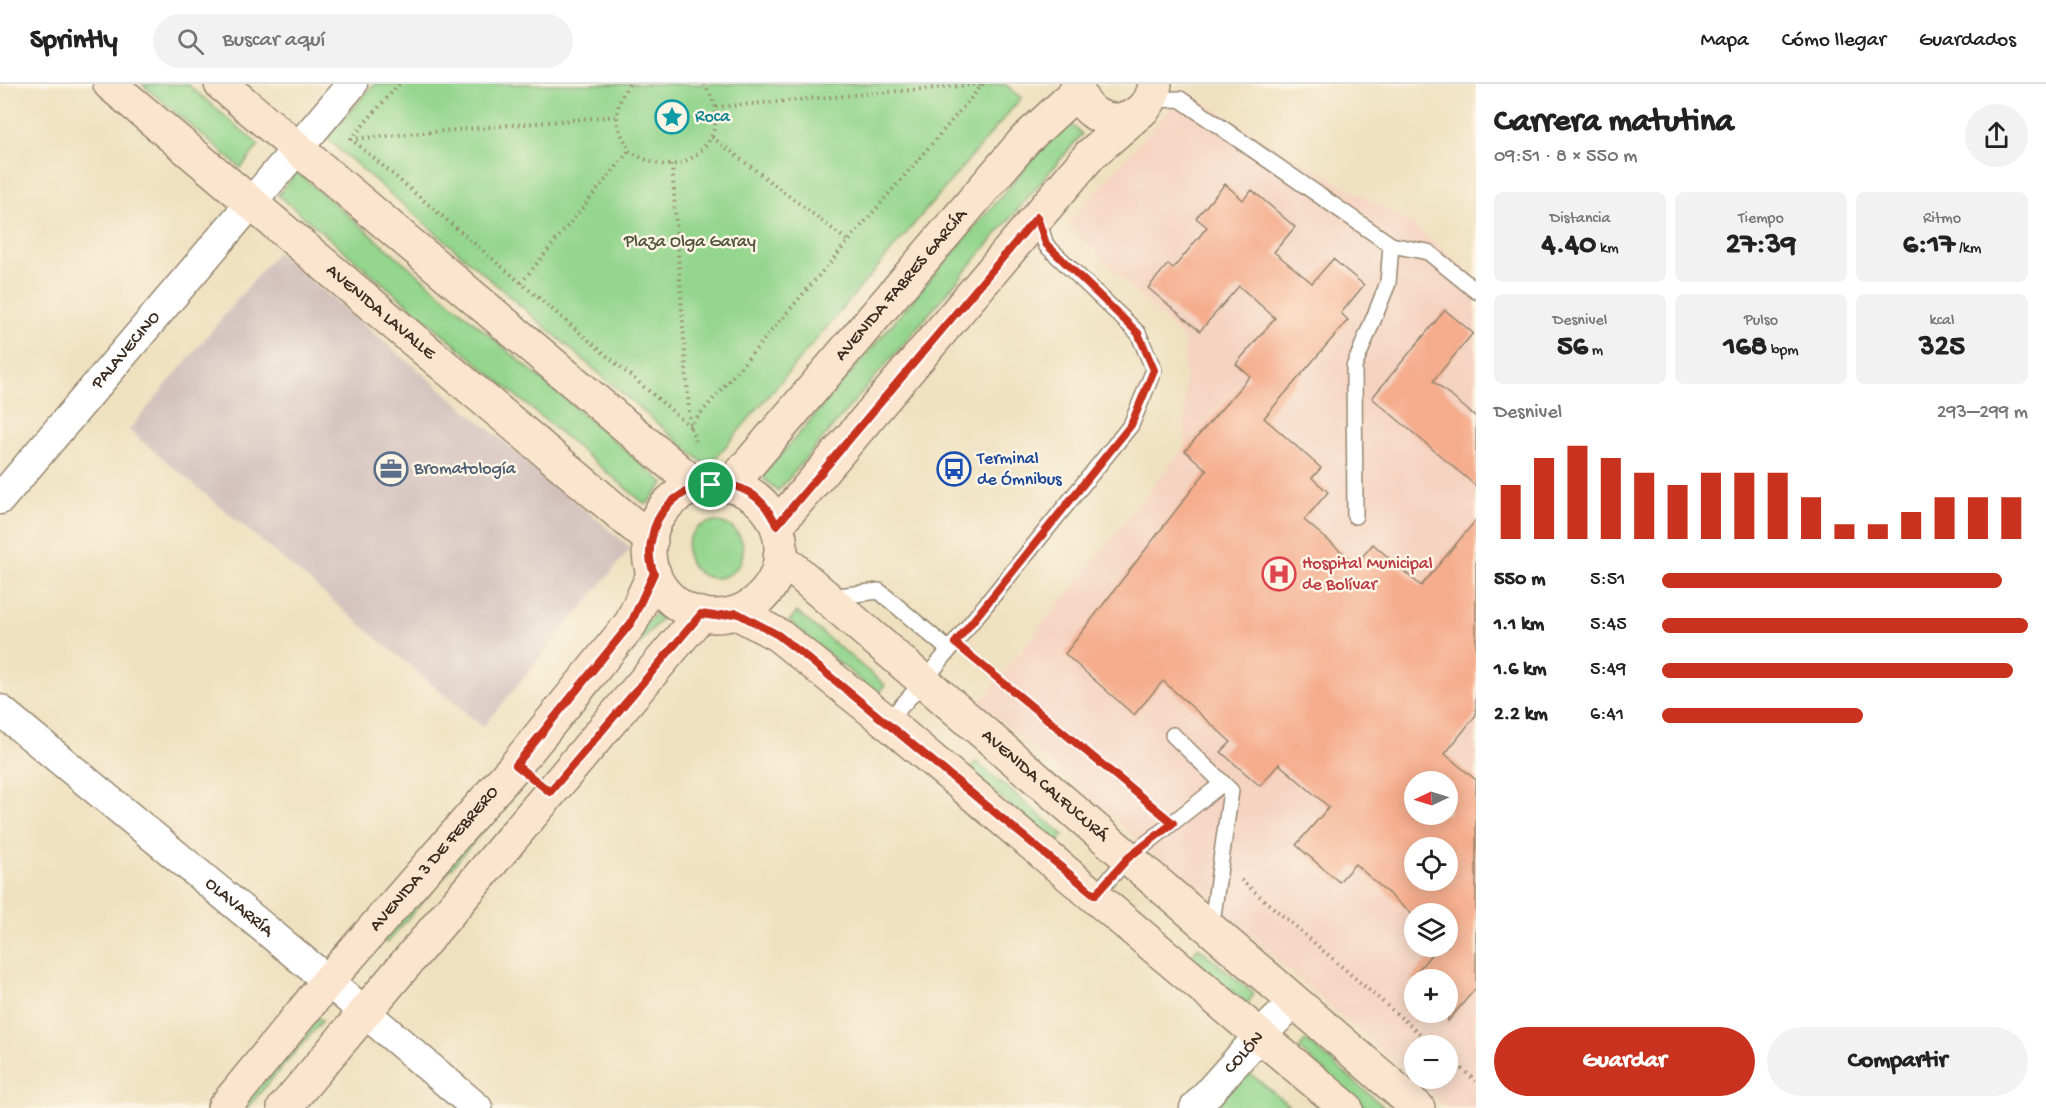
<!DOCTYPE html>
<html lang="es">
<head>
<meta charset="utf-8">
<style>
  :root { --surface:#fff; --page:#f2f2f2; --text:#222; --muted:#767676; --line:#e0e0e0; --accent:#c8321e }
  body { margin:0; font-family:"Gochi Hand",sans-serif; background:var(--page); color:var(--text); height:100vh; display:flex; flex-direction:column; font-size:22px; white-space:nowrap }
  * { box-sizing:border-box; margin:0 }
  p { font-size:20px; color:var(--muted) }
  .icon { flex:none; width:33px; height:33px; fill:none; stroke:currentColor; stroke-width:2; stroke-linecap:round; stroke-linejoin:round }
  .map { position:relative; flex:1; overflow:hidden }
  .details { display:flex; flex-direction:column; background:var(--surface); width:570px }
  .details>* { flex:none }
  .needle { width:39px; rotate:266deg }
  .controls { position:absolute; left:1404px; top:687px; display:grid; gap:12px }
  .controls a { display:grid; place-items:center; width:54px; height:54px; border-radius:50%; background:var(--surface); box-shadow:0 3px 15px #0003; font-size:30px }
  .pin { position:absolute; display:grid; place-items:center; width:51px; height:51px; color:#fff; margin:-26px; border:3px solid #fff; border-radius:50%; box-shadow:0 2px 6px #0007 }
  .round { display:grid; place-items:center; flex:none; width:63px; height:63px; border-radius:32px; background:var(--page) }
  .overview { display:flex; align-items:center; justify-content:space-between; height:102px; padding:0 18px }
  h1 { font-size:33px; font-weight:700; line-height:45px }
  .figures { display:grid; grid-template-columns:repeat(3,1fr); gap:9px; height:102px; padding:6px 18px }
  .figures div { display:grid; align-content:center; border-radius:9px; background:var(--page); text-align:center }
  .figures b { font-size:30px; font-weight:700 }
  .figures small { font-size:16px; font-weight:400 }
  .figures p { font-size:16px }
  .chart { height:168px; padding:12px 18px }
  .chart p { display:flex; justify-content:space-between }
  .chart svg { width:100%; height:108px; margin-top:6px; stroke:var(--accent); stroke-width:6 }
  .action { display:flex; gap:12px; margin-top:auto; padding:12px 18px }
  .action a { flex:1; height:69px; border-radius:36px; background:var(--accent); color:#fff; font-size:24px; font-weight:700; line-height:69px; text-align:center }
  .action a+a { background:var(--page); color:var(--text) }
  ul { padding:0 18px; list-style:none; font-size:20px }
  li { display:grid; grid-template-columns:96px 72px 1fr; align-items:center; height:45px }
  li i { height:15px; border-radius:8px; background:var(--accent) }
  header { display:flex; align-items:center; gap:36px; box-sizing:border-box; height:84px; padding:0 30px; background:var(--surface); border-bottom:2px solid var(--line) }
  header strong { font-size:28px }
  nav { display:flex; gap:33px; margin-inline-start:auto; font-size:21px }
  .search { width:420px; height:54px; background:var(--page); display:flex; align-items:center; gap:15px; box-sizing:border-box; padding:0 21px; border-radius:33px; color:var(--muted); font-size:22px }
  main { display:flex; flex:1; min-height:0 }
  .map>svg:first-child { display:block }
  .built { fill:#f5d3c1; fill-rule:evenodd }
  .industrial { fill:#d1c0bc }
  .green { fill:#94d68e; stroke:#688056; stroke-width:1.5 }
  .building { fill:#f5ad8d; fill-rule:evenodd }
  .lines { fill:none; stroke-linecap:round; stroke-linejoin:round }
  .lane-casing { stroke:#95866f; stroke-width:18 }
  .street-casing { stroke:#95866f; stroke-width:33 }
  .secondary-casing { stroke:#95866f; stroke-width:36 }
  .path { stroke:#95866f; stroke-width:4; stroke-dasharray:1.5 4.5; stroke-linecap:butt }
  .lane { stroke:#fff; stroke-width:15 }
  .street { stroke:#fff; stroke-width:30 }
  .secondary { stroke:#fbe5cf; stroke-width:33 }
  .route-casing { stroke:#fff; stroke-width:12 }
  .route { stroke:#c8321e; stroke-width:8 }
  .labels { text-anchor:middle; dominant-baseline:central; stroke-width:5; stroke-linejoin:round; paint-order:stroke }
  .culture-label { font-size:18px; fill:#0d838f; stroke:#fcf5e5; text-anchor:start }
  .park-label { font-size:18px; fill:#51553a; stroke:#fcf5e5 }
  .street-label { font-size:18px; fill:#3b2a1e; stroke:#fcf5e5 }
  .transit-label { font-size:18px; fill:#164399; stroke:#fcf5e5; text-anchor:start }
  .service-label { font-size:18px; fill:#4e5e75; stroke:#fcf5e5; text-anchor:start }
  .health-label { font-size:18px; fill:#be3a42; stroke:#fcf5e5; text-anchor:start }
</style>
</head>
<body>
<header>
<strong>Sprintly</strong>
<div class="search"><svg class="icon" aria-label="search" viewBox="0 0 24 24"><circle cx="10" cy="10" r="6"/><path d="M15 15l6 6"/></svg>Buscar aquí</div>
<nav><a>Mapa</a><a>Cómo llegar</a><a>Guardados</a></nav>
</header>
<main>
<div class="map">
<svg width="1476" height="1024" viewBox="0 0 1476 1024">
  <rect width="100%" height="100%" fill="#fcf5e5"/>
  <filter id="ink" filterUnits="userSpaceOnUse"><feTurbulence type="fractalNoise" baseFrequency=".0167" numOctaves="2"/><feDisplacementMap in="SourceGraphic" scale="12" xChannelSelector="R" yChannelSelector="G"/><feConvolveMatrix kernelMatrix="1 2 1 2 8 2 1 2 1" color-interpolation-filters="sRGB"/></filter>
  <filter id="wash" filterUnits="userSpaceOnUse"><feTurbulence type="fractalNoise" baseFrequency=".008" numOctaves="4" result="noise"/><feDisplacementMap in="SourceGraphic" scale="24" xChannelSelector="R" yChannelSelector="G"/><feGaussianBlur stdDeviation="1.35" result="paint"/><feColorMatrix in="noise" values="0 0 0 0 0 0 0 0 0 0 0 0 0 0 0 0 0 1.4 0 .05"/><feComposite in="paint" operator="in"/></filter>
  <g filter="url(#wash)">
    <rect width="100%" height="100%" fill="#efe1c0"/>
    <path class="built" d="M1186,7l103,63 121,69 66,54v831h-29l-467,-406 205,-255v-107l-118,-116zM1414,698h34v32h-34zM1414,764h34v32h-34zM1414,830h34v32h-34zM1414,896h34v32h-34zM1414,962h34v32h-34z"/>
    <path class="industrial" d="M277,168l354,296 -148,179 -354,-297z"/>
    <g class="green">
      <path d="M142,0h45l72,61 -18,23z"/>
      <path d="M374,0h631l16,14 -313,369 -381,-328z"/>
      <path d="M1066,36l16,14 -304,357 -16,-14z"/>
      <path d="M297,88l367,311 -18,22 -368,-310z"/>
      <circle cx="715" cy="466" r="28"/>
      <path d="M664,519l6,5 -131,154 -5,-5z"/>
      <path d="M797,528l88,73 -8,9 -88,-73z"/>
      <path d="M976,678l88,73 -8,9 -87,-73z"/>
      <path d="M513,699l6,6 -132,154 -6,-5z"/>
      <path d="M1198,863l56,47 -7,10 -56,-47z"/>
      <path d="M316,932l6,5 -75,87h-10z"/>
      <path d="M1306,956l79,68h-19l-67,-59z"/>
      <path d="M1247,987l45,37h-77z"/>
    </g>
    <g id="blocks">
      <g class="building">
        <path d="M1225,100l18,16 9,-10 43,37 -21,25 38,31 21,-24 31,26 -23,28 7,7 -84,98 57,50 -9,10 16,14 -24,28 52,44 17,-20 48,42 55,-66v195l-31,39 31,26v208l-28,33v-41h-38l28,-34h10v-32h-34v2l-59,-52 -16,18 -43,-37 33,-38 -50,-43 -19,22 -39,-34 10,-10 -68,-61 -29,34 -69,-61 142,-184 -22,-19 65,-75 -14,-12 39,-46 -36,-32 -39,45 -52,-43 20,-24 5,5 34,-42 -11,-9zM1414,698h34v32h-34zM1414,764h34v32h-34z"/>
        <path d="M1445,226l28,23 -40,48 43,36v69l-104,-88z"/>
      </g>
    </g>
  </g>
  <g filter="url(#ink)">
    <use href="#blocks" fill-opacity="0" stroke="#95866f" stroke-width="1.5"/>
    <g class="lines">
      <g class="lane-casing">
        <g id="lane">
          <path d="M1149,16l31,-1 211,146 37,7 48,39"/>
          <path d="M1355,432l-1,-149 34,-84 3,-38"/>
          <path d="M830,513l49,-6 70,59"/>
          <path d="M887,638l37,-41 207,-256 23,-55 -16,-37 -92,-88 -9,-28"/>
          <path d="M1173,651l58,56 -20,138"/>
          <path d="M1095,811l33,-37 95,-75"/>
        </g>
      </g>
      <g class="street-casing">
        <g id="street">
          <path id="s1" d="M0,415l352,-415"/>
          <path id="s2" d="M0,626l328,271 149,127"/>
          <path id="s3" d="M1195,1024l65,-73 35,-33"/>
        </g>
      </g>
      <g class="secondary-casing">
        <g id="secondary">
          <path id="s4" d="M110,0l541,456"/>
          <path d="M221,0l477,403"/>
          <path d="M1077,0c7,48 71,48 78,0"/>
          <circle cx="715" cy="466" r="66"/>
          <path id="s5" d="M730,402l295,-346 53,-49"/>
          <path d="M777,441l313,-370 51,-44"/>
          <path id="s6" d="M780,473l638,551"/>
          <path d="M737,529l41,22 109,87 459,386"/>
          <path id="s7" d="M224,1024l104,-127 188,-216 115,-142 23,-50"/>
          <path d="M284,1024l417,-494"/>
        </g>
      </g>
      <g class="path">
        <path d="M399,0l-48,55 339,287 293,-342"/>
        <path d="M629,0c-9,14 -15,28 -10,45 3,8 8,14 10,22 8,4 17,10 26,12 33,9 64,-20 61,-53 -1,-9 -8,-18 -12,-26"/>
        <path d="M716,23l266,-23"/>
        <path d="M712,53l136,104"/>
        <path d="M351,55l266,-23"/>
        <path d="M672,81l18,261 6,16"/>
        <path d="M521,199l108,-132"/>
        <path d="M971,572l184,152"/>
        <path d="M1241,796l193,166"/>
        <path d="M1448,973l28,24"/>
      </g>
      <use href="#lane" class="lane"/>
      <use href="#street" class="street"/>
      <use href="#secondary" class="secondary"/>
    </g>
  </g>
  <g class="lines" filter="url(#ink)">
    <g class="route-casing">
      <path id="route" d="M1037,133l9,27 92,89 16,37 -23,55 -176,218 218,180 -45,35 -33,37 -291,-240 -26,-20 -41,-22 -22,3 -14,-2 -151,178 -34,-27 115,-142 23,-50c-5,-11 -5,-25 -2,-36 9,-51 78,-72 112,-32 5,6 9,14 13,20z"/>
    </g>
    <use href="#route" class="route"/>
  </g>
  <defs>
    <g id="sight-ring" transform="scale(1.725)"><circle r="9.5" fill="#fcf5e5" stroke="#0f9aa8" stroke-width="1.5"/><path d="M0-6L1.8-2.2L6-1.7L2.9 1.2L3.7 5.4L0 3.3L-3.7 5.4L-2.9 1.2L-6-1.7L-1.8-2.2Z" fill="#0f9aa8"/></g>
    <g id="office-ring" transform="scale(1.725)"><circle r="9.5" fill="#fcf5e5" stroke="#5c6f8a" stroke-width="1.5"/><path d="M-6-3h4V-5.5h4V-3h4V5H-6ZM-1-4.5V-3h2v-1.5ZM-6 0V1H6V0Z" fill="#5c6f8a"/></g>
    <g id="bus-ring" transform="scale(1.725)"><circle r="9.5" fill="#fcf5e5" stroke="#1a4fb4" stroke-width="1.5"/><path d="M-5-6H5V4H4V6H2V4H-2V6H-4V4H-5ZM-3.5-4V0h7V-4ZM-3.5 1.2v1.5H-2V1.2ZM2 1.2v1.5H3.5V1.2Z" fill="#1a4fb4"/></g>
    <g id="hospital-ring" transform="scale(1.725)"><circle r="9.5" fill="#fcf5e5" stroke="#e0444e" stroke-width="1.5"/><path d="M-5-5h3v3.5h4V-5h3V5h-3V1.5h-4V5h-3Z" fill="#e0444e"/></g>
  </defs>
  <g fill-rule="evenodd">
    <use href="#sight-ring" x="672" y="33"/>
    <use href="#office-ring" x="391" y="385"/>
    <use href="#bus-ring" x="954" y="385"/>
    <use href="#hospital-ring" x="1279" y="490"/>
  </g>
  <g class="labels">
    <g class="culture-label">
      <text x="695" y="33">Roca</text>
    </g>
    <g class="park-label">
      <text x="690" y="158">Plaza Olga Garay</text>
    </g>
    <g class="street-label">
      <text stroke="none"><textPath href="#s5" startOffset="264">AVENIDA FABRES GARCÍA</textPath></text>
      <text stroke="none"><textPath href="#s4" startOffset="354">AVENIDA LAVALLE</textPath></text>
      <text stroke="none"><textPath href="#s1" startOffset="195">PALAVECINO</textPath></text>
      <text stroke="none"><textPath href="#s6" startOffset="350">AVENIDA CALFUCURÁ</textPath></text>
      <text stroke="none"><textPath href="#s7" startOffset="326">AVENIDA 3 DE FEBRERO</textPath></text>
      <text stroke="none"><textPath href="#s2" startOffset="310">OLAVARRÍA</textPath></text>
      <text stroke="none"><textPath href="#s3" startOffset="74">COLÓN</textPath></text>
    </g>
    <g class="transit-label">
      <text x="977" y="375">Terminal<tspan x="977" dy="21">de Ómnibus</tspan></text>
    </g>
    <g class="service-label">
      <text x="414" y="385">Bromatología</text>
    </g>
    <g class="health-label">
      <text x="1302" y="480">Hospital Municipal<tspan x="1302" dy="21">de Bolívar</tspan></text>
    </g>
  </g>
</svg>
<div class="controls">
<a><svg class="needle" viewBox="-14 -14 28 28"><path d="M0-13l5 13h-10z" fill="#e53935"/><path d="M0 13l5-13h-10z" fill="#767676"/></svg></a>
<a><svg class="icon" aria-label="locate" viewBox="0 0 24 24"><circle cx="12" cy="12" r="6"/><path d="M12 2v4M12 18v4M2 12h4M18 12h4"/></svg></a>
<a><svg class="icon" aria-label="layers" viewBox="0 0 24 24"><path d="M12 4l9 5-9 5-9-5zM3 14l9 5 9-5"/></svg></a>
<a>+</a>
<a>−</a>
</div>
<div class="pin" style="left:711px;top:401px;background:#1e9e55"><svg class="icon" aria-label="arrive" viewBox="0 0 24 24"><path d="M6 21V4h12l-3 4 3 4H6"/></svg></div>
</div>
<section class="details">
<div class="overview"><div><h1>Carrera matutina</h1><p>09:51 · 8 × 550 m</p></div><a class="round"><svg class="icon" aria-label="share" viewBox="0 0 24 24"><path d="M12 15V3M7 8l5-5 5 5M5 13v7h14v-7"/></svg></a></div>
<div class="figures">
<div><p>Distancia</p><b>4.40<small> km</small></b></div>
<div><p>Tiempo</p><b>27:39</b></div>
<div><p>Ritmo</p><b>6:17<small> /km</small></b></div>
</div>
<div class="figures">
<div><p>Desnivel</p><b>56<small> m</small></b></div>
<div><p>Pulso</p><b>168<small> bpm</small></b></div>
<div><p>kcal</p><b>325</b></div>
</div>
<div class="chart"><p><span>Desnivel</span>293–299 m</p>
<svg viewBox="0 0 160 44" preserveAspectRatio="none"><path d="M5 44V22M15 44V11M25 44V6M35 44V11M45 44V17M55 44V22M65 44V17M75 44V17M85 44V17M95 44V27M105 44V38M115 44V38M125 44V33M135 44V27M145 44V27M155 44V27"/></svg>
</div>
<ul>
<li><b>550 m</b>5:51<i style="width:93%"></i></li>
<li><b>1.1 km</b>5:45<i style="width:100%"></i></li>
<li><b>1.6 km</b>5:49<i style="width:96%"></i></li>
<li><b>2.2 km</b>6:41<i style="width:55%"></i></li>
</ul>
<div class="action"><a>Guardar</a><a>Compartir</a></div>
</section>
</main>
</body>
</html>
